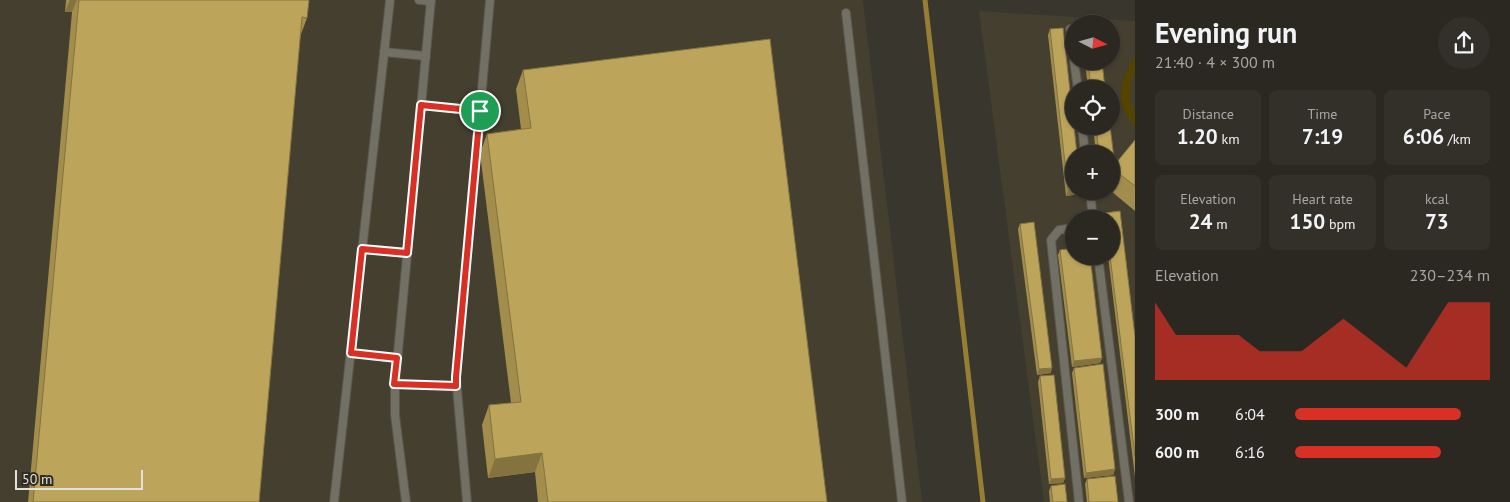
<!DOCTYPE html>
<html lang="en">
<head>
<meta charset="utf-8">
<style>
  :root { --surface:#2b2822; --page:#33302a; --text:#f1f3f6; --muted:#a6a6a5; --line:#474440; --accent:#d93025 }
  body { margin:0; font-family:"PT Sans",sans-serif; background:var(--page); color:var(--text); height:100vh; display:flex; flex-direction:column; font-size:19px; white-space:nowrap }
  * { box-sizing:border-box; margin:0 }
  p { font-size:16px; color:var(--muted) }
  .icon { flex:none; width:28px; height:28px; fill:none; stroke:currentColor; stroke-width:2; stroke-linecap:round; stroke-linejoin:round }
  .map { position:relative; flex:1; overflow:hidden }
  .panel { display:flex; flex-direction:column; background:var(--surface); width:375px }
  .panel>* { flex:none }
  .needle { width:32px; rotate:96deg }
  .controls { position:absolute; left:1065px; top:15px; display:grid; gap:10px }
  .controls a { display:grid; place-items:center; width:55px; height:55px; border-radius:50%; background:var(--surface); box-shadow:0 1px 4px #0004,0 0 0 1px var(--line); font-size:25px }
  .scale { position:absolute; left:15px; bottom:12px; width:128px; box-sizing:border-box; padding-left:5px; border:2px solid #e3e1db; border-top:0; font-size:14px; line-height:18px; white-space:nowrap; color:#e3e1db; -webkit-text-stroke:4px #2f2c23; paint-order:stroke }
  .pin { position:absolute; display:grid; place-items:center; width:42px; height:42px; color:#fff; margin:-21px; border:2px solid #fff; border-radius:50%; box-shadow:0 1px 5px #0007 }
  .round { display:grid; place-items:center; flex:none; width:52px; height:52px; border-radius:26px; background:var(--page) }
  .overview { display:flex; align-items:center; justify-content:space-between; height:85px; padding:0 20px }
  h1 { font-size:28px; font-weight:600; line-height:38px }
  .stats { display:grid; grid-template-columns:repeat(3,1fr); gap:8px; height:85px; padding:5px 20px }
  .stats div { display:grid; align-content:center; border-radius:8px; background:var(--page); text-align:center }
  .stats b { font-size:21px; font-weight:600 }
  .stats small { font-size:14px; font-weight:400 }
  .stats p { font-size:14px }
  .chart { height:140px; padding:10px 20px }
  .chart p { display:flex; justify-content:space-between }
  .chart svg { width:100%; height:90px; margin-top:5px; fill:var(--accent); opacity:.7 }
  ul { padding:0 20px; list-style:none; font-size:16px }
  li { display:grid; grid-template-columns:80px 60px 1fr; align-items:center; height:38px }
  li i { height:12px; border-radius:6px; background:var(--accent) }
  main { display:flex; flex:1; min-height:0 }
  .map>svg:first-child { display:block }
  .built { fill:#443f2f; fill-rule:evenodd }
  .green { fill:#544301 }
  .lines { fill:none; stroke-linecap:round; stroke-linejoin:round }
  .stream { stroke:#967f34; stroke-width:5 }
  .service-casing { stroke:#57554c; stroke-width:10 }
  .service { stroke:#726f64; stroke-width:8 }
  .wall { fill:#a28d4d }
  .shaded-wall { fill:#84733f }
  .building { fill:#bca45a; stroke:#84733f }
  .route-casing { stroke:#fff; stroke-width:10 }
  .route { stroke:#d93025; stroke-width:6 }
</style>
</head>
<body>
<main>
<div class="map">
<svg width="1135" height="502" viewBox="0 0 1135 502">
  <rect width="100%" height="100%" fill="#39362d"/>
  <g class="built">
    <path d="M0,0h863l59,502h-922z"/>
    <path d="M979,11l156,10v481h-91zM1074,24h37v37h-37zM1074,89h37v37h-37zM1074,154h37v37h-37zM1074,219h37v37h-37z"/>
  </g>
  <path class="green" d="M1135,55v18l-4,8 -1,20 5,11v15c-4,-5 -8,-10 -11,-16 -9,-18 2,-41 11,-56z"/>
  <g class="lines">
    <path class="stream" d="M925,0l58,502"/>
    <g class="service-casing">
      <g id="service">
        <path d="M419,0l12,1"/>
        <path d="M846,13l56,489"/>
        <path d="M1070,29l4,28"/>
        <path d="M384,52l42,4"/>
        <path d="M1074,61l4,28"/>
        <path d="M421,105l59,6"/>
        <path d="M1082,126l3,28"/>
        <path d="M1090,191l3,28"/>
        <path d="M1074,228l-15,2 -8,10 28,262"/>
        <path d="M363,249l44,4"/>
        <path d="M1098,256l31,246"/>
        <path d="M351,353l46,5"/>
        <path d="M395,384l61,2"/>
        <path d="M334,502l56,-502"/>
        <path d="M406,502l-11,-87v-31l36,-384"/>
        <path d="M467,502l-11,-125 34,-377"/>
      </g>
    </g>
    <use href="#service" class="service"/>
  </g>
  <g class="wall">
    <path d="M66,0h243l-2,18 -7,19 -41,465h-231l44,-490h-7z"/>
    <path d="M1050,29l24,162h6l-1,3 -13,2 -18,-161z"/>
    <path d="M1085,61h17l3,28h-17z"/>
    <path d="M523,70l304,432h-289l-3,-30 -47,6 -6,-53 7,-20 22,-2 -31,-250 7,-19 34,-5 -5,-40z"/>
    <path d="M1093,126h17l2,37h-1v-9h-15z"/>
    <path d="M1135,140v71l-24,-20v-20l1,-3z"/>
    <path d="M1120,211l15,126v140l-27,-221h3v-37l-8,-1 2,-5z"/>
    <path d="M1020,224l31,149 -14,2 -19,-146z"/>
    <path d="M1060,250l42,108 -2,5 -28,4 -14,-112z"/>
    <path d="M1074,368l41,101 -2,6 -29,3 -12,-105z"/>
    <path d="M1040,376l25,102 -2,5 -14,1 -11,-102z"/>
    <path d="M1087,479l31,23h-31l-2,-18z"/>
    <path d="M1051,486l16,16h-17l-1,-11z"/>
  </g>
  <g class="shaded-wall">
    <path d="M70,0h7l-5,12h-7z"/>
    <path d="M1068,190h6v1h6l-1,3 -13,2z"/>
    <path d="M1102,358l-2,5 -28,4 2,-6z"/>
    <path d="M1052,368l-1,5 -14,2 2,-6z"/>
    <path d="M542,453l-7,19 -47,6 7,-19z"/>
    <path d="M1115,469l-2,6 -29,3 2,-5z"/>
    <path d="M1065,478l-2,5 -14,1 2,-5z"/>
  </g>
  <g class="building">
    <path d="M79,0h230l-2,18 -5,-1 -43,485h-226z"/>
    <path d="M1063,28l14,126h-3v36h-6l-18,-161z"/>
    <path d="M770,39l57,463h-279l-6,-49 -47,6 -6,-54 32,-3 -34,-268 44,-6 -8,-58z"/>
    <path d="M1088,61h14l3,28h-14z"/>
    <path d="M1096,126h14l4,32h-3v-4h-12z"/>
    <path d="M1135,140v46l-23,-18z"/>
    <path d="M1120,211l15,126v119l-25,-200h1v-37h-5l-1,-6z"/>
    <path d="M1034,222l18,146 -13,1 -19,-145z"/>
    <path d="M1074,248v8h16l12,102 -28,3 -14,-111z"/>
    <path d="M1103,364l12,105 -29,4 -12,-105z"/>
    <path d="M1054,375l11,103 -14,1 -11,-103z"/>
    <path d="M1115,476l3,26h-29l-2,-23z"/>
    <path d="M1065,484l2,18h-14l-2,-16z"/>
  </g>
  <g class="lines">
    <g class="route-casing">
      <path id="route" d="M421,105l59,6 -24,266v9l-62,-2 3,-26 -46,-5 11,-104 45,4z"/>
    </g>
    <use href="#route" class="route"/>
  </g>
</svg>
<div class="controls">
<a><svg class="needle" viewBox="-14 -14 28 28"><path d="M0-13l5 13h-10z" fill="#e53935"/><path d="M0 13l5-13h-10z" fill="#a6a6a5"/></svg></a>
<a><svg class="icon" aria-label="locate" viewBox="0 0 24 24"><circle cx="12" cy="12" r="6"/><path d="M12 2v4M12 18v4M2 12h4M18 12h4"/></svg></a>
<a>+</a>
<a>−</a>
</div>
<div class="scale">50 m</div>
<div class="pin" style="left:480px;top:111px;background:#1e9e55"><svg class="icon" aria-label="arrive" viewBox="0 0 24 24"><path d="M6 21V4h12l-3 4 3 4H6"/></svg></div>
</div>
<section class="panel">
<div class="overview"><div><h1>Evening run</h1><p>21:40 · 4 × 300 m</p></div><a class="round"><svg class="icon" aria-label="share" viewBox="0 0 24 24"><path d="M12 15V3M7 8l5-5 5 5M5 13v7h14v-7"/></svg></a></div>
<div class="stats">
<div><p>Distance</p><b>1.20<small> km</small></b></div>
<div><p>Time</p><b>7:19</b></div>
<div><p>Pace</p><b>6:06<small> /km</small></b></div>
</div>
<div class="stats">
<div><p>Elevation</p><b>24<small> m</small></b></div>
<div><p>Heart rate</p><b>150<small> bpm</small></b></div>
<div><p>kcal</p><b>73</b></div>
</div>
<div class="chart"><p><span>Elevation</span>230–234 m</p>
<svg viewBox="0 0 160 44" preserveAspectRatio="none"><path d="M0 44V6L10 22L20 22L30 22L40 22L50 30L60 30L70 30L80 22L90 14L100 22L110 30L120 38L130 22L140 6L150 6L160 6V44z"/></svg>
</div>
<ul>
<li><b>300 m</b>6:04<i style="width:85%"></i></li>
<li><b>600 m</b>6:16<i style="width:75%"></i></li>
</ul>
</section>
</main>
</body>
</html>
